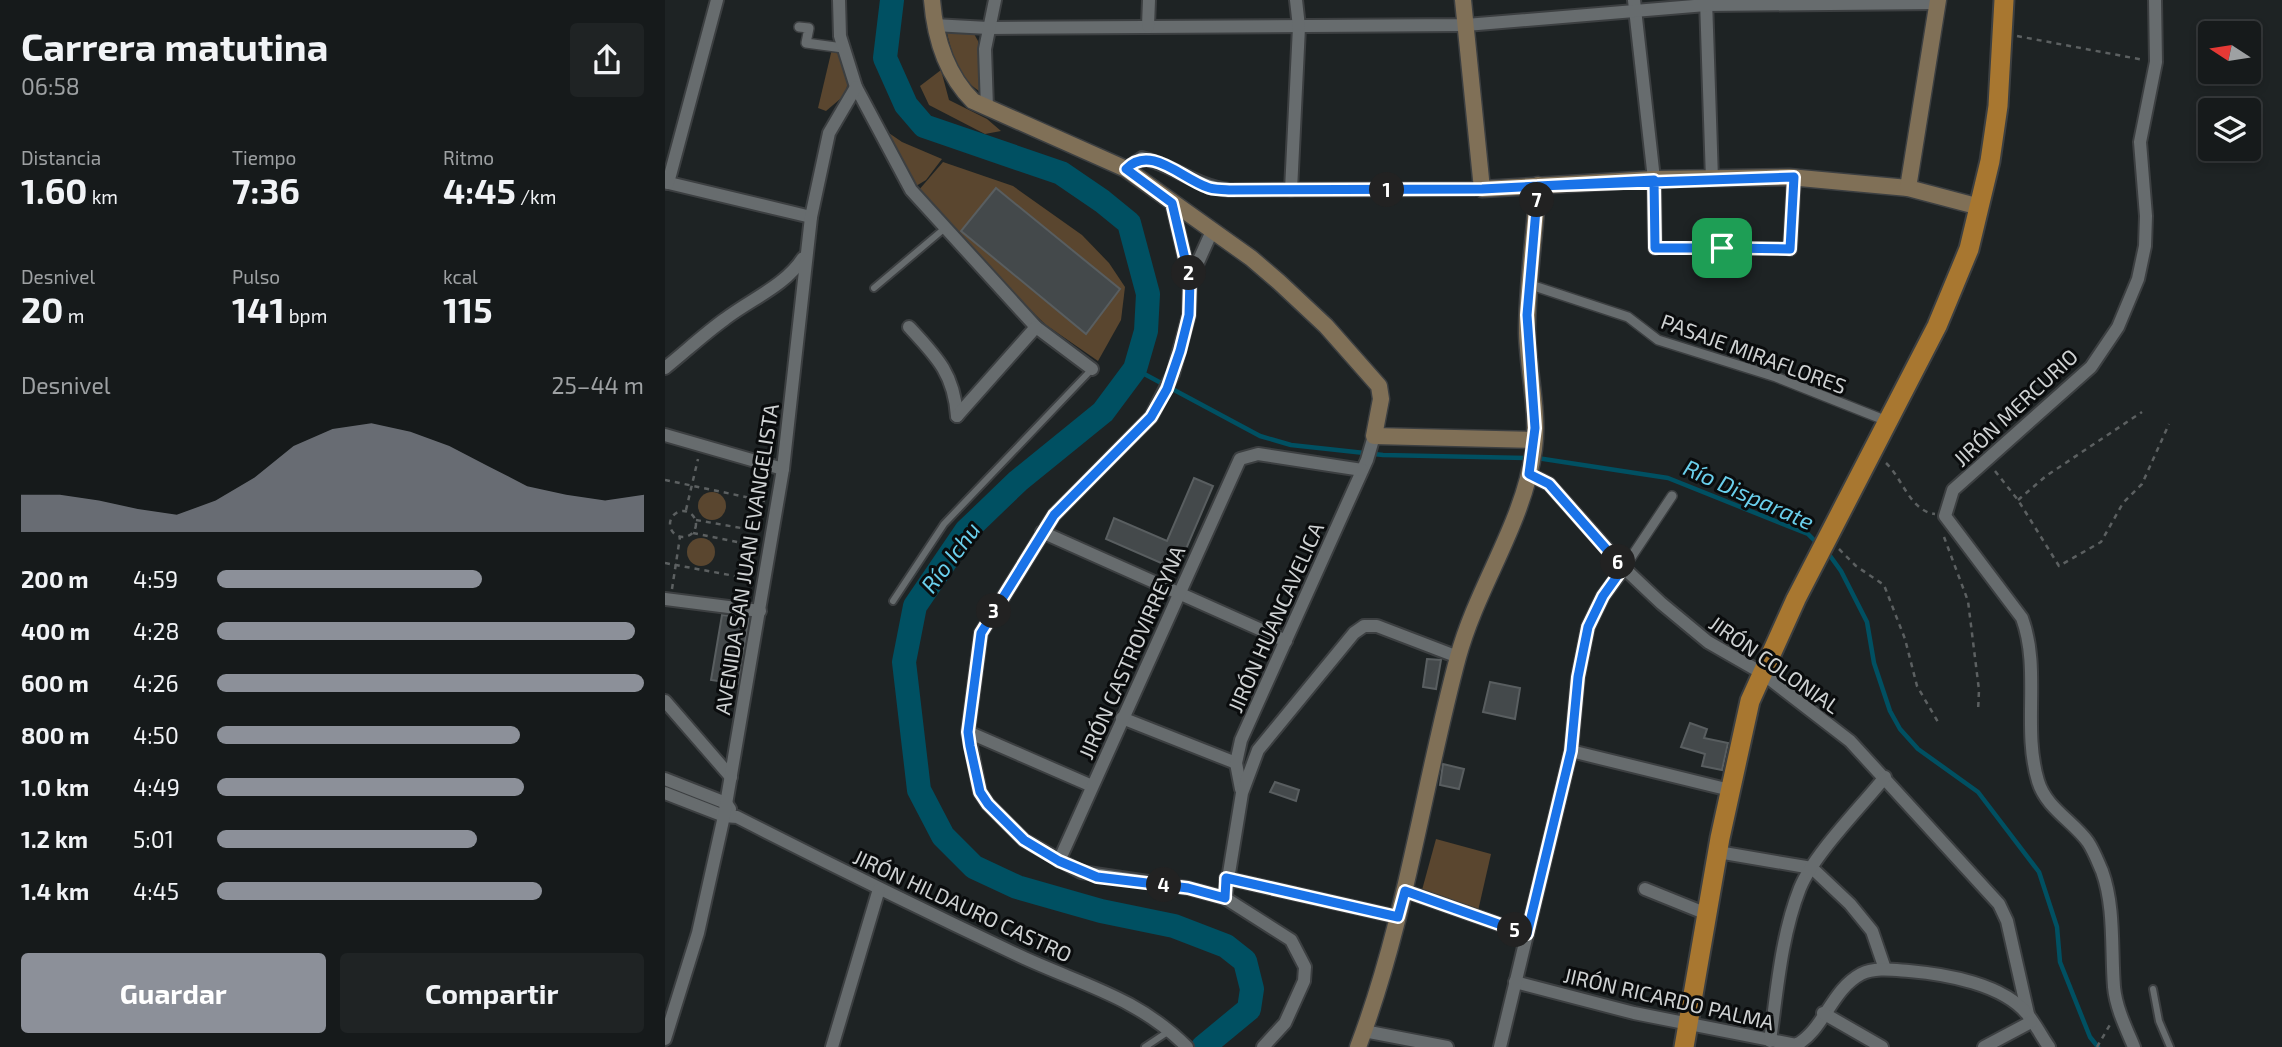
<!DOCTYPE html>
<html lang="es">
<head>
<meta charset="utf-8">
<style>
  :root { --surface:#161a1b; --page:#1f2324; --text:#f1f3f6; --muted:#9ea1a3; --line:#35383a; --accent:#8c9099 }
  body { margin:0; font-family:"Exo 2",sans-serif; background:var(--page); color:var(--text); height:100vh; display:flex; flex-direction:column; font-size:26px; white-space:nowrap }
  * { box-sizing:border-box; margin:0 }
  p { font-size:23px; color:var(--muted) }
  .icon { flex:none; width:38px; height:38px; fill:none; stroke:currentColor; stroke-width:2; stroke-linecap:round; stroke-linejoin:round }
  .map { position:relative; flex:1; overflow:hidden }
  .panel { display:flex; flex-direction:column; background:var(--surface); width:665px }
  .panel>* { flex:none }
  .needle { width:46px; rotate:282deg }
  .fabs { position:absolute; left:1533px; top:21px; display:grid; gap:14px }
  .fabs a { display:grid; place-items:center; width:63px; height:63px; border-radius:7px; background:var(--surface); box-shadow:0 4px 10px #0003,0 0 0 2px var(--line); font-size:35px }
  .pin { position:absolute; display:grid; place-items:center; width:60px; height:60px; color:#fff; margin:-30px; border-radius:14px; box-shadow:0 4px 10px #0006 }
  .km { position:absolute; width:35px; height:35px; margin:-18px; border-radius:50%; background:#222; color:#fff; font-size:19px; line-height:35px; text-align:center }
  .round { display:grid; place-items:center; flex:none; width:74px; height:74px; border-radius:7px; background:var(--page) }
  .overview { display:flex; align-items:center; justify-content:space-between; height:119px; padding:0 21px }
  h1 { font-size:38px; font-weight:700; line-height:52px }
  .stats { display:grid; grid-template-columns:repeat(3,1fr); gap:10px; height:119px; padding:7px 21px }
  .stats div { display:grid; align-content:center }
  .stats b { font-size:35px; font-weight:700 }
  .stats small { font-size:19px; font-weight:400 }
  .stats p { font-size:19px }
  .chart { height:196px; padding:14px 21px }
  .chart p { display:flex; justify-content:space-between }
  .chart svg { width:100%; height:126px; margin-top:7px; fill:var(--accent); opacity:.7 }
  .primary-button { display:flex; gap:14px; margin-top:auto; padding:14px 21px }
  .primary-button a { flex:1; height:80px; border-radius:7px; background:var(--accent); color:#fff; font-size:28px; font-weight:700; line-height:80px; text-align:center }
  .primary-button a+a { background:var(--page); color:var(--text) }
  ul { padding:0 21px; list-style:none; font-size:23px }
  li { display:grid; grid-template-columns:112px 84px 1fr; align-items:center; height:52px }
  li i { height:18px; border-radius:9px; background:var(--accent) }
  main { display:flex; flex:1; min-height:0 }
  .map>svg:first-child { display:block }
  .green { fill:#5a462f }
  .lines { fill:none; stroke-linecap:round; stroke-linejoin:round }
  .stream { stroke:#005062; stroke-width:4.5 }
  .river { stroke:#005062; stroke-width:24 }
  .building { fill:#44494b; stroke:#595e60; stroke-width:2 }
  .service-casing { stroke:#3c3f41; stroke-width:10 }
  .pedestrian-casing { stroke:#3c3f41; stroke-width:12 }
  .minor-casing { stroke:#3c3f41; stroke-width:16 }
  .secondary-casing { stroke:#3c3f41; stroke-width:19 }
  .trunk-casing { stroke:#3c3f41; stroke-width:23 }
  .path { stroke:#5c6061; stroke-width:2.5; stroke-dasharray:5 5; stroke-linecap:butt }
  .service { stroke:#676c6e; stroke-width:6 }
  .pedestrian { stroke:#676c6e; stroke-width:9 }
  .minor { stroke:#676c6e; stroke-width:12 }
  .secondary { stroke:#807057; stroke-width:16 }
  .trunk { stroke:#a87730; stroke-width:19 }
  .route-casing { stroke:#fff; stroke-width:14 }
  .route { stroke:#1a73e8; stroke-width:9 }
  .labels { text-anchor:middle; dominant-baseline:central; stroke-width:6; stroke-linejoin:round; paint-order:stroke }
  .street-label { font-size:21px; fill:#cfd2d3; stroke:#0a0c0d }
  .water-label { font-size:23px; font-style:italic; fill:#6acfec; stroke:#0a0c0d }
</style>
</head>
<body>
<main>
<section class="panel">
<div class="overview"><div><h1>Carrera matutina</h1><p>06:58</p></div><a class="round"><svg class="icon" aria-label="share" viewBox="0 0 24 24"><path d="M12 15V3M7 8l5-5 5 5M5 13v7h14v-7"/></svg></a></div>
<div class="stats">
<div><p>Distancia</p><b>1.60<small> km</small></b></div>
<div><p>Tiempo</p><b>7:36</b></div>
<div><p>Ritmo</p><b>4:45<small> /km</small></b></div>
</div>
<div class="stats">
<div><p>Desnivel</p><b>20<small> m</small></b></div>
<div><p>Pulso</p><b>141<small> bpm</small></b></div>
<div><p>kcal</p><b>115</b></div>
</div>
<div class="chart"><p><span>Desnivel</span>25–44 m</p>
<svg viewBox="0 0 160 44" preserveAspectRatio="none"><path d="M0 44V31L10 31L20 33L30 36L40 38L50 33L60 25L70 14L80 8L90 6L100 9L110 14L120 21L130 28L140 31L150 33L160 31V44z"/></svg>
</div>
<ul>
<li><b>200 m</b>4:59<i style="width:62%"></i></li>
<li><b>400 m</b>4:28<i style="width:98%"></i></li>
<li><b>600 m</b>4:26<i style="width:100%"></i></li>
<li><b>800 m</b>4:50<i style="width:71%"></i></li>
<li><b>1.0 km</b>4:49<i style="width:72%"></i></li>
<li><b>1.2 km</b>5:01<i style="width:61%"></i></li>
<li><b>1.4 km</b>4:45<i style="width:76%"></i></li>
</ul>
<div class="primary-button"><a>Guardar</a><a>Compartir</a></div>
</section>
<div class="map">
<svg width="1617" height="1047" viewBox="0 0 1617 1047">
  <rect width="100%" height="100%" fill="#1e2324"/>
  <g class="green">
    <path d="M290,31l18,1 5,9 1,50c-19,-12 -27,-36 -32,-58z"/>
    <path d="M167,49l8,4 8,25 -2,16 -20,17 -8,-3z"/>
    <path d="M276,70l8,30 38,19 14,12 -16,3 -56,-29 -9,-19z"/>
    <path d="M218,129l19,13 40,17 -16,21 -10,6z"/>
    <path d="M278,162l70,24 69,49 27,28 16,24 -4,33 -23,41 -52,-36 -33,-32 -95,-102z"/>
    <circle cx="47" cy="506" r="14"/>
    <circle cx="36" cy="552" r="14"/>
    <path d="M771,839l55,15 -13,57 -56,-21z"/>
  </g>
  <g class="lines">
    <g class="stream">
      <path d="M470,369l125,67 31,9 92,10 145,3"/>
      <path d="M872,458l131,20 140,56 11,11"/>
      <path d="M1163,553l13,18 26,51 7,41 16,48 10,18 18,20 60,43 61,80 18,55 3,35 30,75 8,10"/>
    </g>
    <path class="river" d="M227,0l-7,58 21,47 18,21 137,47 41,28 27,22 19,71 -2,37 -11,38 -32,43 -85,69 -52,50 -51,75 -11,56 15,128 24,46 31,31 43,20 84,24 73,15 52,20 19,15 7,28 -3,20 -46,38"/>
  </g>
  <g class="building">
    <path d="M331,188l124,101 -34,45 -125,-103z"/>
    <path d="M529,478l19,8 -36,84 -71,-31 8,-21 53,23z"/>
    <path d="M57,615l27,3 -11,66 -27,-4z"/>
    <path d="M762,659l14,1 -5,29 -13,-2z"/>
    <path d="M825,682l30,6 -5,31 -32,-7z"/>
    <path d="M1025,723l17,6 -3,9 24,5 -6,27 -20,-4 3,-12 -24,-7z"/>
    <path d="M778,764l21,5 -5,20 -19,-4z"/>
    <path d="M610,782l24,8 -3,11 -26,-9z"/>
  </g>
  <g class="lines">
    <g class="service-casing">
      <g id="service">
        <path d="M209,288l71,-60"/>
        <path d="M228,601l51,-77 148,-155"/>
        <path d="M1488,989l6,32 11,26"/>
        <path d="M480,1047l24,-16"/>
      </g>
    </g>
    <g class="pedestrian-casing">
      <g id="pedestrian">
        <path d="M134,27l10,1 -3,15 37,5"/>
        <path d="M866,285l97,32 30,23 118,37 111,44"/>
        <path d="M959,568l48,-72"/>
      </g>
    </g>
    <g class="minor-casing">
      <g id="minor">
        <path d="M174,0l1,36 16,51 55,103 125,137 56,42"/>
        <path d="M969,0l20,179 1,69"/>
        <path d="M1041,0l6,179"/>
        <path d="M269,25l54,3 478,-3 240,-20 232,-2"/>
        <path d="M483,26l1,-26"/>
        <path d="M322,108l-2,-59 10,-49"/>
        <path d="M461,169l16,-11c31,7 55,29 87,32l253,-1"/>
        <path d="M0,182l146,35"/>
        <path d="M3,183l49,-183"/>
        <path d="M626,190l8,-163 -3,-27"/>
        <path d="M507,203l18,77 -1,35 -16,59 -22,43 -97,98 -73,118 -13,99 12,60 8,12 36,36 57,32 107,16 37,10 66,42 14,27 -1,14 -19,42 -22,24"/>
        <path d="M1125,249l4,-72"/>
        <path d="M525,280l22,-49"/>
        <path d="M244,327c28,30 45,47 48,89"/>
        <path d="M0,368c20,-16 39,-34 60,-49 26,-20 60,-33 78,-61"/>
        <path d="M292,416l79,-89"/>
        <path d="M0,435l118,34"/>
        <path d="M864,474l20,10 75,84 37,35 47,39 54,31 88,68 149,163 8,17 21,93"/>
        <path d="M377,532l244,109"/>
        <path d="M0,599l95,12"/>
        <path d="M0,701l66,76"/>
        <path d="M457,718l114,45"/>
        <path d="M303,732l124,54"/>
        <path d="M906,751l159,39"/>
        <path d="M0,779l61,24 4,6"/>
        <path d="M576,789l-5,-26 5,-23 126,-280 7,-24"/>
        <path d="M0,793l59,23 13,1c94,48 188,94 283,139 62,29 117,41 167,91"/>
        <path d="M1053,852l94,16 38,36 22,27 13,38"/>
        <path d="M394,861l181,-402 18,-5 104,16"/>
        <path d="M561,878l172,39"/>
        <path d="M980,889l62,25"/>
        <path d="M740,891l122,43"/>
        <path d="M560,898l17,-105 16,-43 96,-117 10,-7h13l81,31"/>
        <path d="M850,982l119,31 162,32c28,-15 35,-55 65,-71 14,-7 33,-4 48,-3 36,3 95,13 119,44 8,10 14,22 21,32"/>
        <path d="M1158,1013l59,34"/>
        <path d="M699,1031l83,16"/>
        <path d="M0,1039l33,-106 26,-117 59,-347 28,-252 18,-84 27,-46"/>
        <path d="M1105,1041c7,-50 11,-105 30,-153 14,-34 61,-81 85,-111"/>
        <path d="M167,1047l47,-158"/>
        <path d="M835,1047l71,-296 7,-74 10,-50 15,-31 21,-28"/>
        <path d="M1319,1047l47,-25"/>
        <path d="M1469,1047c-8,-19 -18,-39 -20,-60 -3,-38 1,-80 -12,-116 -4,-9 -8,-20 -14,-29 -15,-21 -42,-34 -50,-61 -16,-53 3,-112 -16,-163l-77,-102 8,-26 138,-123 27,-40 20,-48 7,-33 1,-30 -6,-74 16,-80 -1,-62"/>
      </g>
    </g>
    <g class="secondary-casing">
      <g id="secondary">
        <path d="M267,0c3,38 14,74 41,101l153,68 125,89 28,24 47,44 53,60 2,13 -7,37 160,4"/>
        <path d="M798,0l19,189 172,-10 135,-2 119,11 72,19"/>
        <path d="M1243,188l30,-188"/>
        <path d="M693,1047c48,-126 65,-260 100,-390 20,-73 65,-132 76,-208 5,-38 -6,-77 -7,-116 0,-49 8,-99 11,-148"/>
      </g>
    </g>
    <g class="trunk-casing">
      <path id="trunk" d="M1019,1047l36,-209 30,-137 46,-102 141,-273 32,-77 21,-88 8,-55 6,-106"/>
    </g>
    <g class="path">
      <path d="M1352,36l127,24"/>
      <path d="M1004,248l109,1"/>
      <path d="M1221,463c17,16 24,48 49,51"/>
      <path d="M1330,471l23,29 41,66 42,-24 22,-39 19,-19 27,-60"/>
      <path d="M0,480l100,21"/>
      <path d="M1353,500l28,-24 96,-64"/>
      <path d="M21,510l12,-51"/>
      <circle cx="18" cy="524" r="13"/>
      <path d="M31,520l62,11"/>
      <path d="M28,533l64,13"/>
      <path d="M1279,537l24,64 11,89 -1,22"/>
      <path d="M1174,549l17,17 28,19 21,54 12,47 21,36"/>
      <path d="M0,563l86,16"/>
      <path d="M7,589l8,-52"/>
      <path d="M1432,1047l14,-24"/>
    </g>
    <use href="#service" class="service"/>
    <use href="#pedestrian" class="pedestrian"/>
    <use href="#minor" class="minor"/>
    <use href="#secondary" class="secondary"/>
    <use href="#trunk" class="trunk"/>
  </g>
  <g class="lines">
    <g class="route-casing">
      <path id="route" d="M1057,248h-67l-1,-68 -172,9 -253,1c-7,-1 -16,0 -22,-3 -26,-9 -57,-43 -81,-18l46,34 18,77 -1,35 -9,36 -13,38 -16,28 -97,98 -73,118 -13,99 2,14 10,46 8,12 36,36 35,21 38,16 91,11 37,10 1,-20 172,39 7,-26 122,43 44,-183 7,-74 10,-50 15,-31 20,-28 -74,-84 -20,-10 6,-46 -8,-113 11,-129 256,-9 -4,72 -68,-1"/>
    </g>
    <use href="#route" class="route"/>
  </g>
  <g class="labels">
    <g class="street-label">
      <text transform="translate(1089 353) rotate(20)">PASAJE MIRAFLORES</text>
      <text transform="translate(1350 407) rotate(-43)">JIRÓN MERCURIO</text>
      <text transform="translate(81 559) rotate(-81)">AVENIDA SAN JUAN EVANGELISTA</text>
      <text transform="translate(610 617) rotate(-66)">JIRÓN HUANCAVELICA</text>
      <text transform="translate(466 652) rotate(-66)">JIRÓN CASTROVIRREYNA</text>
      <text transform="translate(1110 664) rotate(35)">JIRÓN COLONIAL</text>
      <text transform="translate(298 905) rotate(25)">JIRÓN HILDAURO CASTRO</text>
      <text transform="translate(1004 998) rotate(13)">JIRÓN RICARDO PALMA</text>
    </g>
    <g class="water-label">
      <text transform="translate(1084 494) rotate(24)">Río Disparate</text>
      <text transform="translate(285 557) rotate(-53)">Río Ichu</text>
    </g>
  </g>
</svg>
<div class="fabs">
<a><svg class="needle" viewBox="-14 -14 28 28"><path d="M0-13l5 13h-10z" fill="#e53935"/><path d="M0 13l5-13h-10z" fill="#9ea1a3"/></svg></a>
<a><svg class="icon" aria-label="layers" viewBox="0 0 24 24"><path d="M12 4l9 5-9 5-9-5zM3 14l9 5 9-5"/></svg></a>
</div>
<div class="pin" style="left:1057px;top:248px;background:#1e9e55"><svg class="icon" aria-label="arrive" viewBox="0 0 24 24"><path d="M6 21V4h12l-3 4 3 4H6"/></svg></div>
<b class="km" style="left:722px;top:190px">1</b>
<b class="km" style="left:524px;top:273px">2</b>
<b class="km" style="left:329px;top:611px">3</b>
<b class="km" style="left:499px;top:885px">4</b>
<b class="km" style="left:850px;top:930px">5</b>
<b class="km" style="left:953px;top:562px">6</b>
<b class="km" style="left:872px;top:200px">7</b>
</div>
</main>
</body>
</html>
